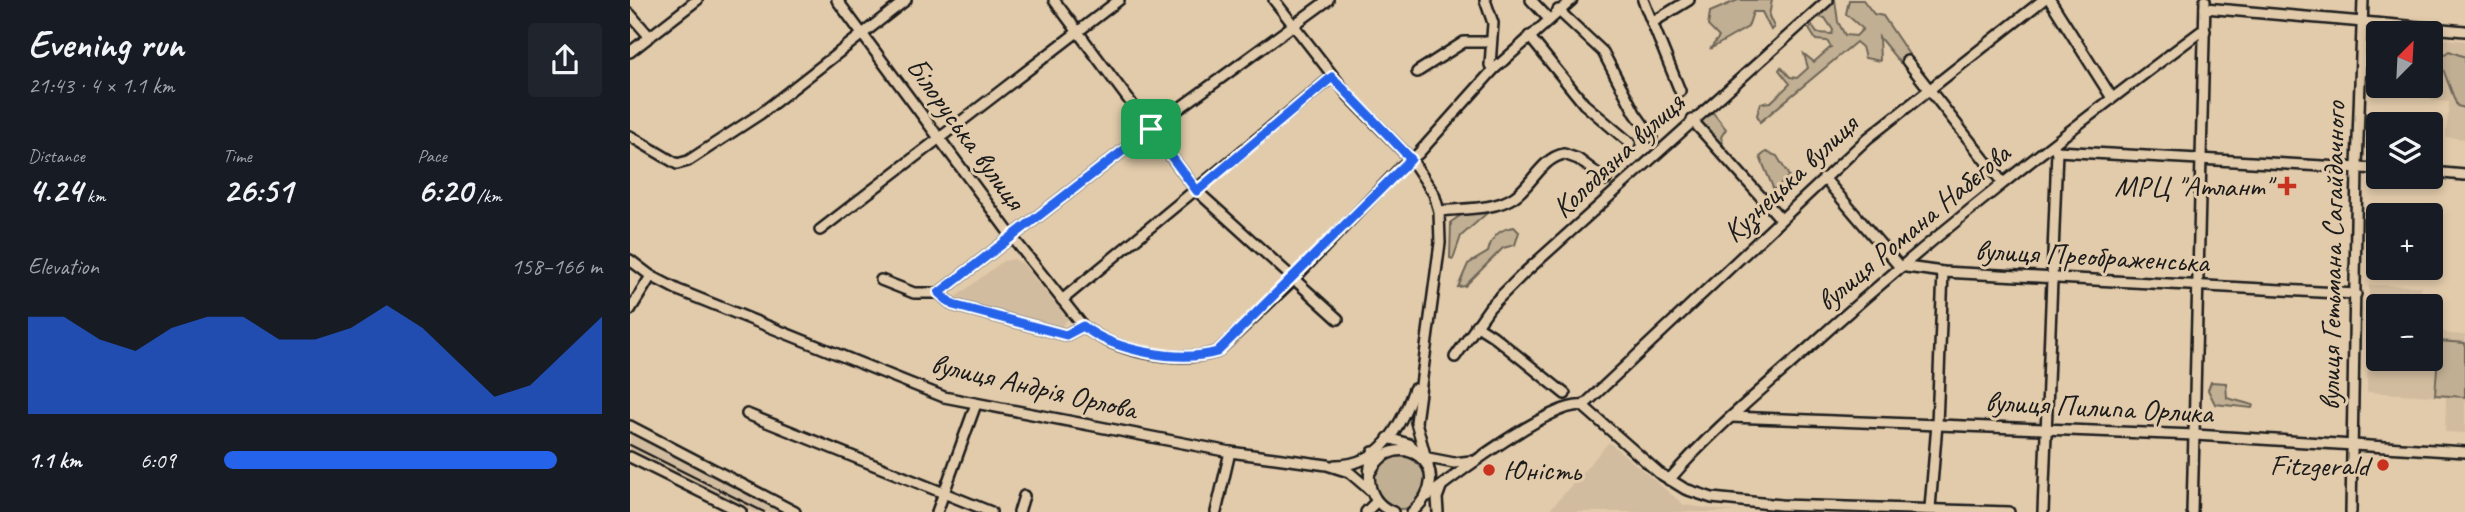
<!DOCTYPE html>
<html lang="en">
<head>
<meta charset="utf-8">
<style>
  :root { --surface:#171b24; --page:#20242c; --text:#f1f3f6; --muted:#9ea1a6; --accent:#2563eb }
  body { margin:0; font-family:Caveat,sans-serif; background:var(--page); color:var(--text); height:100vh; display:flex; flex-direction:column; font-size:26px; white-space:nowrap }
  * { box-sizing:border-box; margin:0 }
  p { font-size:23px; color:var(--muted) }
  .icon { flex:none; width:38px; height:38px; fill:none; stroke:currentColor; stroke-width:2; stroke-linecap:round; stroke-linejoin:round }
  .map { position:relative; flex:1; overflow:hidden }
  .side { display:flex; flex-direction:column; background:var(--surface); width:630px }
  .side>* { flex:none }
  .needle { width:46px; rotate:24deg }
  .buttons { position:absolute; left:1736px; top:21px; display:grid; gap:14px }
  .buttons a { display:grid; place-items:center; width:77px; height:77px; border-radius:7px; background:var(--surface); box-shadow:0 4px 10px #0003; font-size:35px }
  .pin { position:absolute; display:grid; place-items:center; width:60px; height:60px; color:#fff; margin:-30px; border-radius:14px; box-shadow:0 4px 10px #0006 }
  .round { display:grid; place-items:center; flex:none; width:74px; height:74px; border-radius:7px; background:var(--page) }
  .summary { display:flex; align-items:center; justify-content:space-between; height:119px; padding:0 28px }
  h1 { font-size:38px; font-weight:700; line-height:52px }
  .figures { display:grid; grid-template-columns:repeat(3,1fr); gap:10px; height:119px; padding:7px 28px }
  .figures div { display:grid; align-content:center }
  .figures b { font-size:35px; font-weight:700 }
  .figures small { font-size:19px; font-weight:400 }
  .figures p { font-size:19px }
  .chart { height:196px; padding:14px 28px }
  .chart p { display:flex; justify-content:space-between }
  .chart svg { width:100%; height:126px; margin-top:7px; fill:var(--accent); opacity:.7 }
  ul { padding:0 28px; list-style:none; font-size:23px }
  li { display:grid; grid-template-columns:112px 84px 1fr; align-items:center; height:52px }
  li i { height:18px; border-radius:9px; background:var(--accent) }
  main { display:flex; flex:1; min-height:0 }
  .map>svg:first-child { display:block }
  .built { fill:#d2bc9f }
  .green { fill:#c1af93; stroke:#6e6658; stroke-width:2 }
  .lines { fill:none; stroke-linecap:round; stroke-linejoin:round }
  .minor-casing { stroke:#1c1c1c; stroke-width:14 }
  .minor { stroke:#e2cbab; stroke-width:9 }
  .rail { stroke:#1c1c1c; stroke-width:2.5 }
  .route-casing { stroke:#fff; stroke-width:14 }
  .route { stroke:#2563eb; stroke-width:9 }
  .poi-dot { fill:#c8321e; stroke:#e2cbab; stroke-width:2.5 }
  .labels { text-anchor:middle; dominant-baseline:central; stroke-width:6; stroke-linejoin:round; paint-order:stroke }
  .street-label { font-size:30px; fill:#1c1c1c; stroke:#e2cbab }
  .poi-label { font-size:30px; fill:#1c1c1c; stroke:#e2cbab; text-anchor:end }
</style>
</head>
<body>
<main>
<section class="side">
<div class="summary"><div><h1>Evening run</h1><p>21:43 · 4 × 1.1 km</p></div><a class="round"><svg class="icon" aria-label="share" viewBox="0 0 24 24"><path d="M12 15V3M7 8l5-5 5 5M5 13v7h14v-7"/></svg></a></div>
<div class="figures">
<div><p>Distance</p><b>4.24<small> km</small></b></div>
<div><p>Time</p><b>26:51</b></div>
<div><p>Pace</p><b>6:20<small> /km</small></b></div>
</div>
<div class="chart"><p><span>Elevation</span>158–166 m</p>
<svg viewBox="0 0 160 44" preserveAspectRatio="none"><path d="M0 44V10L10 10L20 18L30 22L40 14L50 10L60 10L70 18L80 18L90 14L100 6L110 14L120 26L130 38L140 34L150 22L160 10V44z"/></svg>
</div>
<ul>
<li><b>1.1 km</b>6:09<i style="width:88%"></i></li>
</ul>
</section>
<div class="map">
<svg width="1835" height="512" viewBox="0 0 1835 512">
  <rect width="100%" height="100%" fill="#e2cbab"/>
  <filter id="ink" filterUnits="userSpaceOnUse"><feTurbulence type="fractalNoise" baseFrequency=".0143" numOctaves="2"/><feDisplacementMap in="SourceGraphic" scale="14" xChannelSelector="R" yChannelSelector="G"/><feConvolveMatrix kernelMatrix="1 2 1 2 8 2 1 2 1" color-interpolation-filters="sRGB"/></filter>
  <g filter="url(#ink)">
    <g class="built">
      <path d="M1806,38l29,3v98l-19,-2 3,-35 -19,-2z"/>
      <path d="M384,259l9,5 45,55 -8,9 -107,-29 50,-38z"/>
      <path d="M1739,285l52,1 -1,20h-42v53h53v-33l18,8 16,1v98l-20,-1 1,-35 -79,-5z"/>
      <path d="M0,432l162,80h-38l-124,-62z"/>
      <path d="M979,442l75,63 51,7h-187z"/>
    </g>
    <g class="green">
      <path d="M1108,0h34l-3,16 5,11 -3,3 -9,-18h-9l-5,15 -38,22 9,-12 -11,-11 2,-14z"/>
      <path d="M1205,0l3,22 7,13 11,1 7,-7 -17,-15 3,-14h14l11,14 9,2 27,40 -10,7 -21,-26 1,24 -15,-3 -3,-11 -6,-5 -96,80 -3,-7 4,-12 10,-1 19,-18 -11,-14 2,-3 9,10 7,1 11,-10 -4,-14 10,8 17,-15 -4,-6 -11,-1 -7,-11 3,-3 5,7 15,1 1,-4 -8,-12 -9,-1z"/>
      <path d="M1819,51l16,6v51l-8,-2 -16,-42 1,-8z"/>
      <path d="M1081,110l15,19 -5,8 3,11 -8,1 -19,-21 1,-10z"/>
      <path d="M1136,152l11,4 12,20 -15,14 -14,-33z"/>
      <path d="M865,206l-34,30 -8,23 -3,-1 1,-36 13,-9z"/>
      <path d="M884,227l5,5 -4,13 -12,3 -38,38 -7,1 10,-23 20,-12c3,-14 10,-23 26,-25z"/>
      <path d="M1809,341l26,2v54l-30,-2z"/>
      <path d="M1581,382l15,1 1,15 26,7 -1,3 -37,-4 -7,-14z"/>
      <circle cx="770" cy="482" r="27"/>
    </g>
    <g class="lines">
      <g class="minor-casing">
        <g id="minor">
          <path d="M207,0l176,238 70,88"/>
          <path d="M424,0l143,191 141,128"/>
          <path d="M644,0l74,95 63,64 23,35 5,17 1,32 -24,179 12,44"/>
          <path d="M855,0l8,23 -3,42 3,5"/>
          <path d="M901,0l17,18"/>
          <path d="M1013,0l37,91"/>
          <path d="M1420,0l62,98"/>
          <path d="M1575,8l260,23"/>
          <path d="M928,10l45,42 32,61 17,24"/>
          <path d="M0,14l19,22"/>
          <path d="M1023,22l36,-22"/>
          <path d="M899,36l55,68 46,39"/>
          <path d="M0,52l67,-52"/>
          <path d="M1277,61l95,121"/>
          <path d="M787,72l47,-30h27"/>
          <path d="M1062,120l88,98"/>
          <path d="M0,136l47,28 11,-3 72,-47 146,-114"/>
          <path d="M1424,147l3,4 321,18"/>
          <path d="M1801,172l34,3"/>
          <path d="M1194,178l75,88 44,6 413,22"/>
          <path d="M809,211c23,-3 54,0 75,-14 18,-12 28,-39 50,-43l14,5 28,21"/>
          <path d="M190,230l299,-230"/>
          <path d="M0,260l21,16 27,14 266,107 286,55 97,13 22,7 21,18"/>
          <path d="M251,280l33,13h25l212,-164 177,-129"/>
          <path d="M309,293l14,12 113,30 17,-9c33,26 93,38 134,26l77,-73 108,-113 16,-12 75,-84 79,-70"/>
          <path d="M432,300l270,-223"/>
          <path d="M0,310l21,-34"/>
          <path d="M846,325l17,11 72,58"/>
          <path d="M825,357l35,-50 32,-32 306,-275"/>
          <path d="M953,406l285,-268 175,-138"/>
          <path d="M953,406l76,67 26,16 27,9 69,7 228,7"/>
          <path d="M117,414l244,98"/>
          <path d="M1101,417l464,18 270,17"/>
          <path d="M0,426l165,86"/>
          <path d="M758,438l21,6 12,10"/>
          <path d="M743,452c-7,24 -6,50 20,60"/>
          <path d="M0,457l111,55"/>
          <path d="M793,457l31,6 17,-2"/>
          <path d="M705,465c46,1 66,-39 79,-76"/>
          <path d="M741,471c24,-47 92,-4 41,41"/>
          <path d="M1039,480c40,-47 89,-87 135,-128 126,-115 260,-218 396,-320l5,-1"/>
          <path d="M798,496c26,-20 126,-96 155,-90"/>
          <path d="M1300,508l7,-84 6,-152"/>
          <path d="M307,512l39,-108"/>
          <path d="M389,512l5,-16"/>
          <path d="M586,512l14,-60"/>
          <path d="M736,512l10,-10"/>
          <path d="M808,512l-1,-14 4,-11"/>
          <path d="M1413,512l14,-361"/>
          <path d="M1562,512l13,-512"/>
          <path d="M1721,512l6,-345 6,-167"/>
        </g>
      </g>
      <use href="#minor" class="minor"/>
      <path class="rail" d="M0,445l134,67"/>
    </g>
  </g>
  <g class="lines" filter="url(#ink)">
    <g class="route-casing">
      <path id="route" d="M702,77l79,82 -194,193c-38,11 -103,-1 -134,-26l-17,9 -113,-30 -14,-12 212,-164 46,62z"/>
    </g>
    <use href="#route" class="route"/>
  </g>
  <g class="poi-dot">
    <path d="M1653.5 175.5h7v7h7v7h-7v7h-7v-7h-7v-7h7z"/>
    <circle cx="1753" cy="465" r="7"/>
    <circle cx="859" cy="470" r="7"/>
  </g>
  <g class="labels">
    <g class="street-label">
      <text transform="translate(336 133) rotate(54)">Білоруська вулиця</text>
      <text transform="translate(988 155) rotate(-43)">Колодязна вулиця</text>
      <text transform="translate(1160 178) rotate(-43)">Кузнецька вулиця</text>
      <text transform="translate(1283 227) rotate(-40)">вулиця Романа Набєгова</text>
      <text transform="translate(1462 256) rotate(3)">вулиця Преображенська</text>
      <text transform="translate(1702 256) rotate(-89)">вулиця Гетьмана Сагайдачного</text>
      <text transform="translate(404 386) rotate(13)">вулиця Андрія Орлова</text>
      <text transform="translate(1469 407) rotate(3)">вулиця Пилипа Орлика</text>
    </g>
    <g class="poi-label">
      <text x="1641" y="186">МРЦ "Атлант"</text>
      <text x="1739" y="465">Fitzgerald</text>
      <text x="873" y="470" text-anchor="start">Юність</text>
    </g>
  </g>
</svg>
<div class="buttons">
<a><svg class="needle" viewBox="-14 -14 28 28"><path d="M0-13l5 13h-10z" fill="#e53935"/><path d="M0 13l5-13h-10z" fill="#9ea1a6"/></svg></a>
<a><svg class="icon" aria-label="layers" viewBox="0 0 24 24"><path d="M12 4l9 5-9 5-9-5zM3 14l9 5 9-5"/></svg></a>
<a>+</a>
<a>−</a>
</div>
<div class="pin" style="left:521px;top:129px;background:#1e9e55"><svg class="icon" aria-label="arrive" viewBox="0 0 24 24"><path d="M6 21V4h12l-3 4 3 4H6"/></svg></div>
</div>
</main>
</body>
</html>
